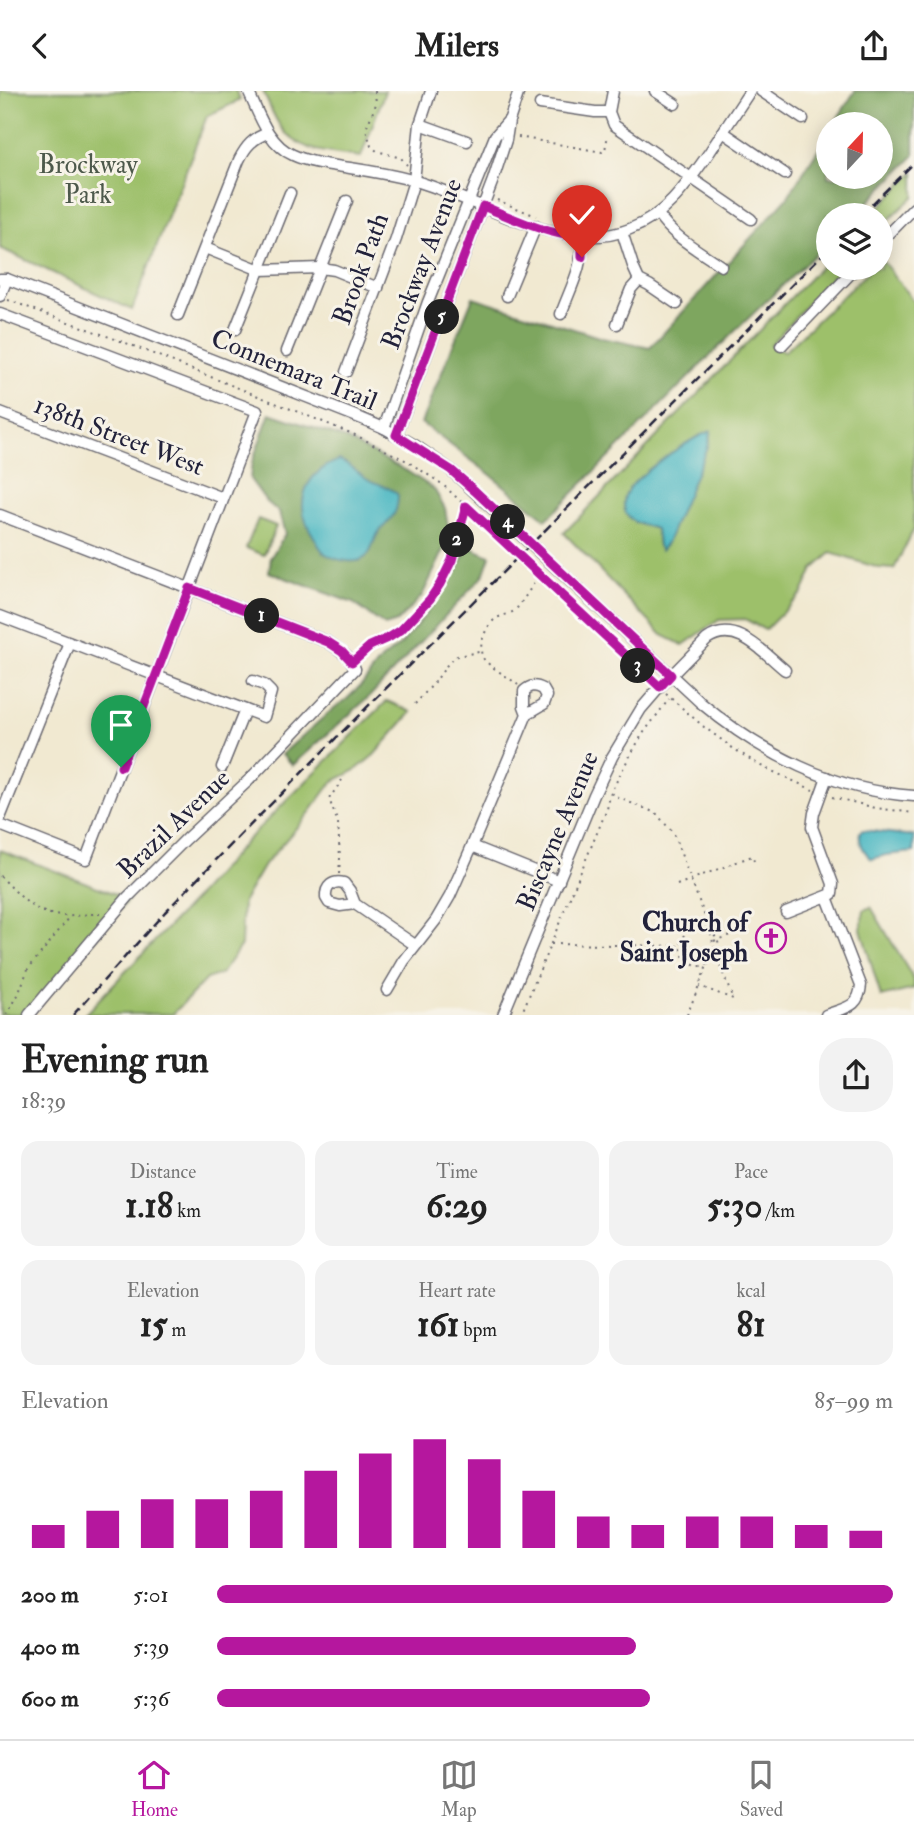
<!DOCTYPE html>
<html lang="en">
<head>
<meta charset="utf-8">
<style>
  :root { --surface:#fff; --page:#f2f2f2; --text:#222; --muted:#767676; --line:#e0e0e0; --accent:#b5179e }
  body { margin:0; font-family:"IM FELL Double Pica",serif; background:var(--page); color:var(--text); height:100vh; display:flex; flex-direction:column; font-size:26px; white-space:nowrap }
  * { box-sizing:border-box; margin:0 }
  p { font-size:23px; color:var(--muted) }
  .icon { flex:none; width:38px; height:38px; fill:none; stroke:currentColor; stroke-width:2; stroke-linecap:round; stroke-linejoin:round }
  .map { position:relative; height:924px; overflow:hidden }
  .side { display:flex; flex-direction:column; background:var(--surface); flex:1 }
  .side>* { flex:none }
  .needle { width:46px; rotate:22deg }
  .controls { position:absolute; left:816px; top:21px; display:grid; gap:14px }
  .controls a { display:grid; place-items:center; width:77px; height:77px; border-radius:50%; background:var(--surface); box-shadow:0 4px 18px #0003; font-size:35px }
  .pin { position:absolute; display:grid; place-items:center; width:60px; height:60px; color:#fff; margin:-72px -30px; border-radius:50% 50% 50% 0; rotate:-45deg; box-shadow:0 0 7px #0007 }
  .pin .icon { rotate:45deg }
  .km { position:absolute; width:35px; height:35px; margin:-18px; border-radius:50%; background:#222; color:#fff; font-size:19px; line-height:35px; text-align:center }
  .round { display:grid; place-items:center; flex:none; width:74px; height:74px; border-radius:28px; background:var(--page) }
  .overview { display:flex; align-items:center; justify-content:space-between; height:119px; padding:0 21px }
  h1 { font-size:38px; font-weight:700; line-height:52px }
  .metrics { display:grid; grid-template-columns:repeat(3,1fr); gap:10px; height:119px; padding:7px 21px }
  .metrics div { display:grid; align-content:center; border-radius:18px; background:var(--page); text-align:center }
  .metrics b { font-size:35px; font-weight:700 }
  .metrics small { font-size:19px; font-weight:400 }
  .metrics p { font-size:19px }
  .chart { height:196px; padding:14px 21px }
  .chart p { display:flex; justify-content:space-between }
  .chart svg { width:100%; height:126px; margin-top:7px; stroke:var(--accent); stroke-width:6 }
  ul { padding:0 21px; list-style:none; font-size:23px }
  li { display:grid; grid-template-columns:112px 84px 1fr; align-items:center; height:52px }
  li i { height:18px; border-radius:9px; background:var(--accent) }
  header { display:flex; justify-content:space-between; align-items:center; height:91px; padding:0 21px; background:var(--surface); font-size:32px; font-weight:700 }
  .tab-bar { display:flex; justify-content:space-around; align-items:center; height:98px; border-top:2px solid var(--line); background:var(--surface); font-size:19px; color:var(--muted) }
  .tab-bar a { display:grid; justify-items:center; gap:4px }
  .tab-bar .current { color:var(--accent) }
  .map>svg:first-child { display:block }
  .green { fill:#9dc06a; stroke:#607152; stroke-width:2; fill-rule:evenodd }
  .forest { fill:#7ea65e; stroke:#50644c; stroke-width:2 }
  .water { fill:#49b7c2; stroke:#366c7e; stroke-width:2 }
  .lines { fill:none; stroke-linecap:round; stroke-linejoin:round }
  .minor-casing { stroke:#6a6870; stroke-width:13 }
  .path { stroke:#6a6870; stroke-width:2; stroke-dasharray:2 5; stroke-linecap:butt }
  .minor { stroke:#fff; stroke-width:10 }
  .rail { stroke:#22223b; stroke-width:2.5; stroke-dasharray:10 5; stroke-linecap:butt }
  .route-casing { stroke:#fff; stroke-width:14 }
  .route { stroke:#b5179e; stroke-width:9 }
  .labels { text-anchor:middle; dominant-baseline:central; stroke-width:6; stroke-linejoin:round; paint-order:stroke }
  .park-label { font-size:26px; fill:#4d594b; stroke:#f7f3e8 }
  .street-label { font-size:26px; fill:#22223b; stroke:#f7f3e8 }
  .poi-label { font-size:26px; font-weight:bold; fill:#22223b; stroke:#f7f3e8; text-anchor:end }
</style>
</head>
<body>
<header><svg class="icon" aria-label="back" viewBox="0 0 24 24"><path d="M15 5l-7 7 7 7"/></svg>Milers<svg class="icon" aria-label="share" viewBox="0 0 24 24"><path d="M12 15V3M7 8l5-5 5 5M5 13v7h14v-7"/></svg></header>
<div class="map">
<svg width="914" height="924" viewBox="0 0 914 924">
  <rect width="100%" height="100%" fill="#f7f3e8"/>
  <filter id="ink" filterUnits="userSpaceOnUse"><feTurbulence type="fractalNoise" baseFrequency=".0143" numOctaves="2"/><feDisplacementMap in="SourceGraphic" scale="14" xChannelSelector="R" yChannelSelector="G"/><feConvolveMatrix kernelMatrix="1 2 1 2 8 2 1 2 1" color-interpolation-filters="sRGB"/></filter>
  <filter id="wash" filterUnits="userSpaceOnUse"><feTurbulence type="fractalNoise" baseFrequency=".00686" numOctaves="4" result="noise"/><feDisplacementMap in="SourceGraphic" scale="28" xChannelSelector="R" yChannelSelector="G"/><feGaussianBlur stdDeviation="1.57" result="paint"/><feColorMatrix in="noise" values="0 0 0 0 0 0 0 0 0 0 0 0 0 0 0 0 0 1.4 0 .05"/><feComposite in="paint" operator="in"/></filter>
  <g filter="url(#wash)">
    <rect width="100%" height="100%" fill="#f1e9d1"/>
    <g class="green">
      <path d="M0,0h236l4,9 -33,16 -75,194 -132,-62z"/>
      <path d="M263,0h122l-24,66c-29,-4 -63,-4 -81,-31 -7,-11 -12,-23 -17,-35z"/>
      <path d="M914,81v24l-34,32v-13h-9z"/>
      <path d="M828,168v9h12l-70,77 14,7 88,-84h8l1,-9 33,43v227l-20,40 -15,-1 -48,-15 -18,16 -11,24 -37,37 -20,-11 -26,1 -36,25 -21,-10 -98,-102zM698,345l-40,110 -2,-17 -4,-2 -18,-44 21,-18z"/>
      <path d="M258,428l18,7 -12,29 -18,-7z"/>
      <path d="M387,610l25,11 -38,43 -18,15 -24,12 -21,29 -47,54 -21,36 -2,44 -20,29 -15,5 -33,35h-88l109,-114 52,-59z"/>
      <path d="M0,759l129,49 -98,115h-31z"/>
      <path d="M871,816l43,73v9l-33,8 -20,-68 3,-19z"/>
    </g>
    <g class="forest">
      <path d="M855,0h59v65l-59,59h-27v27l-95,91 -187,187 -55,-45 -70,-52 52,-126 129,41 48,10 137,-150 41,-64v43h52v-53h-46z"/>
      <path d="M270,322l74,25 63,33 27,18 11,19 3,18 -4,24 -22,46 -25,26 -12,4 -32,-23 -84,-31 2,-15 14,-23 -6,-22 -13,-11 -16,-22 2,-17z"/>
      <path d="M469,456l21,9 -7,20 -113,120 -77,69 -11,-11 52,-46 13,-9 15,-15 19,-24 21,-17 19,-23 36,-50z"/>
    </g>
    <g class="water">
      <path d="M711,340l-4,16 -40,96 -6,7 -3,-4 -2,-17c-10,-4 -23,-4 -29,-14 -4,-6 -4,-16 -1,-22 11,-19 64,-55 85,-62z"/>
      <path d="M339,369c12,4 19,13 29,19 10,6 23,7 30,16 0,20 -7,23 -19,37 -6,7 -6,18 -12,24 -9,9 -30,5 -41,-2 -5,-3 -9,-11 -12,-17 -22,-33 -10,-63 25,-77z"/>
      <path d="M863,739l51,6v16l-28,3 -14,4c-8,-6 -14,-18 -12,-27z"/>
    </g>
  </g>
  <g filter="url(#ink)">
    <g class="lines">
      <g class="minor-casing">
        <g id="minor">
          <path d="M248,0c11,23 20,53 45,64 17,8 38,10 57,13 20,3 42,7 62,12 67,18 149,77 218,49 37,-14 57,-45 79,-76 14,-21 27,-41 41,-62"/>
          <path d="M613,0l-4,21 5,13 137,94"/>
          <path d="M655,0l20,13"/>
          <path d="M761,0l42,28"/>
          <path d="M540,13l55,8h14"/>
          <path d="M420,33l47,17"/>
          <path d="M723,41l62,42"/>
          <path d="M658,123c15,23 40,36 63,52"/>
          <path d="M622,141l12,37 5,11 10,5 28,19"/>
          <path d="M880,152l34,-35"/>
          <path d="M205,157l55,22 60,-2 14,2 44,18"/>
          <path d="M0,188h7l353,139 24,10 32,18 35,24 250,233c60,50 133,88 213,93"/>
          <path d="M0,205l7,-17"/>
          <path d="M507,205l29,-70"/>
          <path d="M0,223l257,97 -171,448 -86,-34"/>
          <path d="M561,223c9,-25 23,-49 21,-77"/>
          <path d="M178,224l61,-155c7,-14 14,-22 29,-27"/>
          <path d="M617,233l14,-35 8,-9"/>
          <path d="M235,239l55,-137"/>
          <path d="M781,255l75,-78"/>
          <path d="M287,260l60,-150"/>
          <path d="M346,281l50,-133 18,-58 6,-57 11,-33"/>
          <path d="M0,322l223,85"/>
          <path d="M384,337l44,-126 67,-166 13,-15"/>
          <path d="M396,344l97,-255 13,-40 3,-19 10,-30"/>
          <path d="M0,424l328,127c11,7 23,14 27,27l-106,111 -63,59 -58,58 -99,118"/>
          <path d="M0,525l264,101 7,-25 -7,-7 -11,-4"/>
          <path d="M222,676l23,-57"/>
          <path d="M0,727l70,-175"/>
          <path d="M472,755l87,35"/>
          <path d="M355,813l-15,2 -11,-3 -3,-5c-1,-12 7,-18 18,-15l6,8 5,13 60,41"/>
          <path d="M786,821l46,-18 1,-10 -21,-57 2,-14 13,-36"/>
          <path d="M387,899l17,-29 32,-41 14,-24 22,-50 55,-132 -3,-8v-15c7,-6 11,-6 19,-2l4,7 -3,8 -17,10"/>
          <path d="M503,924l91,-220 18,-38 29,-48 19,-22 47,-48c29,-20 56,13 78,31"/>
          <path d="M826,924c20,-8 33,-7 35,-30l-34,-88"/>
        </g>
      </g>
      <g class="path">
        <path d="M375,0l1,13 -10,25 5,17 6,5 24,7 6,7"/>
        <path d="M518,46l84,15 3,-2 2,-10 3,-5"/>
        <path d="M497,109l39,16"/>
        <path d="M8,209l118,43 227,91 54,27 35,23 211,196"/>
        <path d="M360,564c12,-12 29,-15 41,-25 24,-20 47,-50 55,-80 3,-15 4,-29 9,-43"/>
        <path d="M518,594c-9,-8 -29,-18 -35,-27 -6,-11 3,-34 14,-40 7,-4 14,-3 20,-10 6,-7 16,-24 22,-32"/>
        <path d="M666,603l38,33 30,22 27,17 52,24"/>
        <path d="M415,613l20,-22 14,-20 8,-6 22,-4"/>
        <path d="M612,702l4,4 40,16 17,20 36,94 8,31 16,41 -34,-13"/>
        <path d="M832,706l44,11 38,5"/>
        <path d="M339,783l1,-16 -2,-35 -9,-24 13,-19"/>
        <path d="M0,785c21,20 33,39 65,40 12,1 23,-3 35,-2"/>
        <path d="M677,794l75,-29 2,5"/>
        <circle cx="700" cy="856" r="19"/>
        <path d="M714,850l19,-7"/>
        <path d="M551,853l129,2"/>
        <path d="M7,924l11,-20 10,-26 42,-52"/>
        <path d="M521,924l86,-206 4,-17 15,-29 16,-28 27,-36"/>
        <path d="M687,924l26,-64"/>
      </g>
      <use href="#minor" class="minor"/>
      <g class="rail">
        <path d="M861,124l53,-52"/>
        <path d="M73,924l92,-103 166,-169 497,-494"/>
      </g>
    </g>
  </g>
  <g class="lines" filter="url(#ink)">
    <g class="route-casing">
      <path id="route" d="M121,676l68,-179 139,54 14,9 10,11 18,-16 20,-9 11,-7 29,-31 10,-15 12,-24 14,-54 194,181 11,-12 -196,-184 -24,-21 -55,-35 87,-229c32,13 65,29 99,31v20"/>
    </g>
    <use href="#route" class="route"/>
  </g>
  <defs>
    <g id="church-ring" transform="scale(1.575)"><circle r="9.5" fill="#f7f3e8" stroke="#b5179e" stroke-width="1.5"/><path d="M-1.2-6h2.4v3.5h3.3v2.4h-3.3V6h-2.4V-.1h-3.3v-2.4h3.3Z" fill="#b5179e"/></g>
  </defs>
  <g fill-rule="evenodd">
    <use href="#church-ring" x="771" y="847"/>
  </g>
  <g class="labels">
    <g class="park-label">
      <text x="88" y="74">Brockway<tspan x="88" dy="30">Park</tspan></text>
    </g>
    <g class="street-label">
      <text transform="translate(422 173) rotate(-69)">Brockway Avenue</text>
      <text transform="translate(361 178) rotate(-70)">Brook Path</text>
      <text transform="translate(294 279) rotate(22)">Connemara Trail</text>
      <text transform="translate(119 345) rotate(21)">138th Street West</text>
      <text transform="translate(174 733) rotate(-44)">Brazil Avenue</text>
      <text transform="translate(558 740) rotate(-67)">Biscayne Avenue</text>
    </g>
    <g class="poi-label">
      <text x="748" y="832">Church of<tspan x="748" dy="30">Saint Joseph</tspan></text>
    </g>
  </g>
</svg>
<div class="controls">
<a><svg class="needle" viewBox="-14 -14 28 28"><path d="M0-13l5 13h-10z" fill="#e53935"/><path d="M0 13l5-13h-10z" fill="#767676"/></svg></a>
<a><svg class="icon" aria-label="layers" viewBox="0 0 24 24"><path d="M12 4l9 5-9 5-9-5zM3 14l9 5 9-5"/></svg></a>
</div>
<div class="pin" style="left:121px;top:676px;background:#1e9e55"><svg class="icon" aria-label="arrive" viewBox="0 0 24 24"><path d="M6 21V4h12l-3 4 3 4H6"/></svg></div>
<div class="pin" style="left:582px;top:166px;background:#d93025"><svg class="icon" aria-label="check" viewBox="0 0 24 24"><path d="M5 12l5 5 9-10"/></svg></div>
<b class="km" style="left:262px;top:525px">1</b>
<b class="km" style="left:457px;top:449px">2</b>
<b class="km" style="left:638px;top:575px">3</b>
<b class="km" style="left:508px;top:431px">4</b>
<b class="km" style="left:442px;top:226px">5</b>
</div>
<section class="side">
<div class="overview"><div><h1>Evening run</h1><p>18:39</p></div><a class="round"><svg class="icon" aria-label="share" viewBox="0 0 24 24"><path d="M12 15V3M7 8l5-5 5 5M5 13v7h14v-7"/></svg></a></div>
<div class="metrics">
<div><p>Distance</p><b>1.18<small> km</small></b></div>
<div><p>Time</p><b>6:29</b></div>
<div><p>Pace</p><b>5:30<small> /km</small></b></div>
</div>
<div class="metrics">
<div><p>Elevation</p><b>15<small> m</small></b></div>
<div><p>Heart rate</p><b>161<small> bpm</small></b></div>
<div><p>kcal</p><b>81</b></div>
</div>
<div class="chart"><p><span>Elevation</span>85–99 m</p>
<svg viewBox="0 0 160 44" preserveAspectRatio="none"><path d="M5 44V36M15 44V31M25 44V27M35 44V27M45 44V24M55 44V17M65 44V11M75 44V6M85 44V13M95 44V24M105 44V33M115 44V36M125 44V33M135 44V33M145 44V36M155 44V38"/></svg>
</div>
<ul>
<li><b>200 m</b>5:01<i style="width:100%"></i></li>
<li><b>400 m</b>5:39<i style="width:62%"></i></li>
<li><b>600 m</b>5:36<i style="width:64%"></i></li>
</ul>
</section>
<nav class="tab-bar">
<a class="current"><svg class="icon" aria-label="home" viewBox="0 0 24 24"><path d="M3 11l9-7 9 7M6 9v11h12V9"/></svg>Home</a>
<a><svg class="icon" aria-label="map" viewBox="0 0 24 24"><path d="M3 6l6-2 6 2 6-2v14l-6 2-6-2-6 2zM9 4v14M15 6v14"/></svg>Map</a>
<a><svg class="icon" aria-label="saved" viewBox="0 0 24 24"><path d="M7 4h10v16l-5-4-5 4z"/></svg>Saved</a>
</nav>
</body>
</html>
